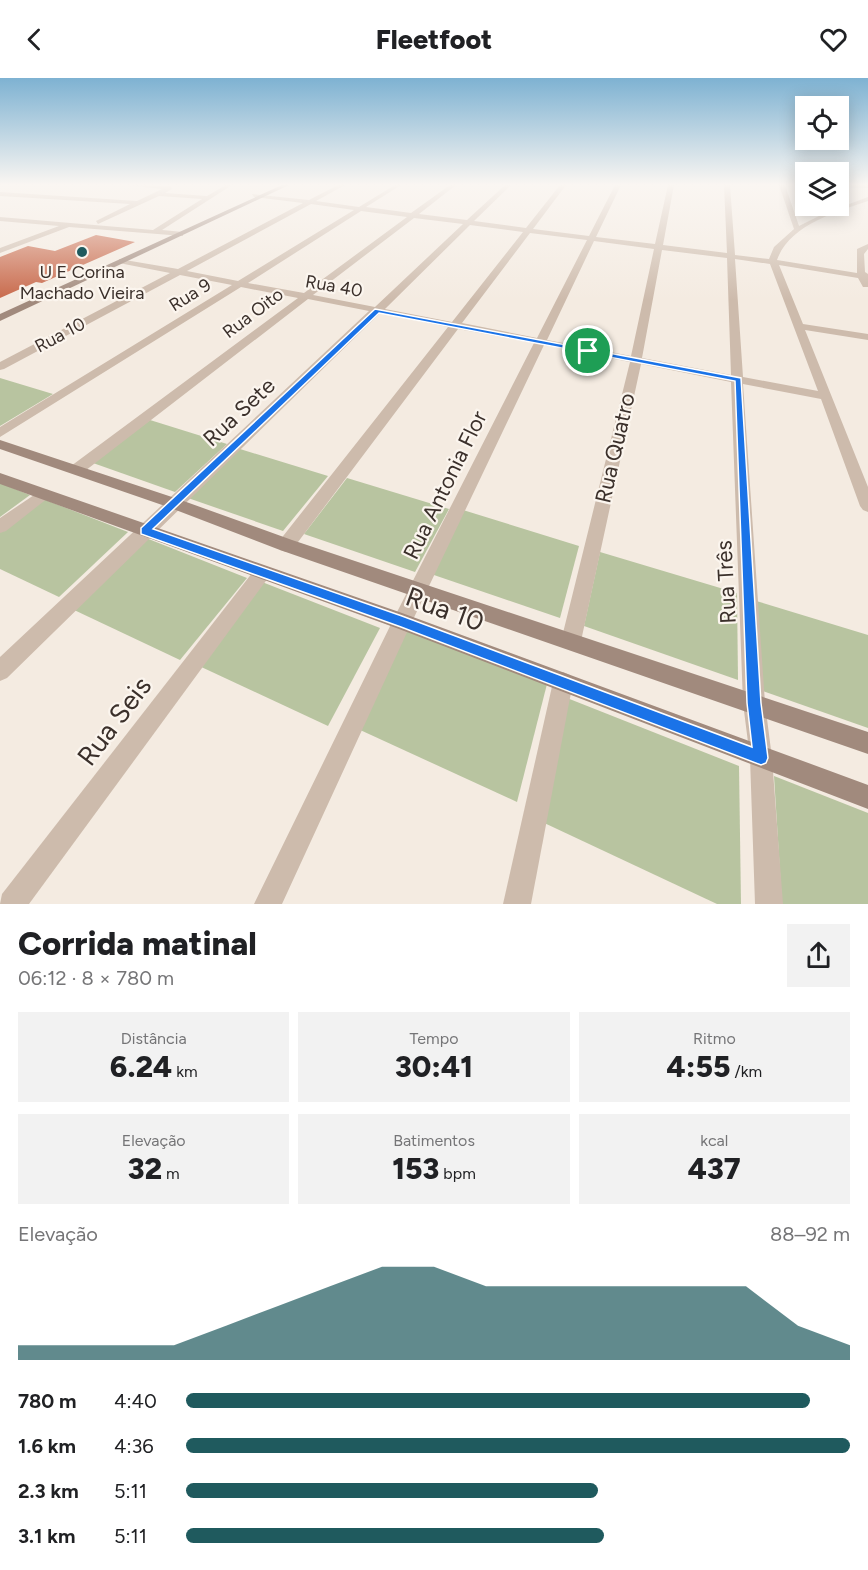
<!DOCTYPE html>
<html lang="pt">
<head>
<meta charset="utf-8">
<style>
  :root { --surface:#fff; --page:#f2f2f2; --text:#202124; --muted:#757577; --accent:#1f5a5e }
  body { margin:0; font-family:Figtree,sans-serif; background:var(--page); color:var(--text); height:100vh; display:flex; flex-direction:column; font-size:22px; white-space:nowrap }
  * { box-sizing:border-box; margin:0 }
  p { font-size:20px; color:var(--muted) }
  .icon { flex:none; width:33px; height:33px; fill:none; stroke:currentColor; stroke-width:2; stroke-linecap:round; stroke-linejoin:round }
  .map { position:relative; height:826px; overflow:hidden }
  .side { display:flex; flex-direction:column; background:var(--surface); flex:1 }
  .side>* { flex:none }
  .fabs { position:absolute; left:795px; top:18px; display:grid; gap:12px }
  .fabs a { display:grid; place-items:center; width:54px; height:54px; border-radius:0px; background:var(--surface); box-shadow:0 3px 15px #0003; font-size:30px }
  .pin { position:absolute; display:grid; place-items:center; width:51px; height:51px; color:#fff; margin:-26px; border:3px solid #fff; border-radius:50%; box-shadow:0 2px 6px #0007 }
  .round { display:grid; place-items:center; flex:none; width:63px; height:63px; border-radius:0px; background:var(--page) }
  .overview { display:flex; align-items:center; justify-content:space-between; height:102px; padding:0 18px }
  h1 { font-size:33px; font-weight:800; line-height:45px }
  .figures { display:grid; grid-template-columns:repeat(3,1fr); gap:9px; height:102px; padding:6px 18px }
  .figures div { display:grid; align-content:center; border-radius:0px; background:var(--page); text-align:center }
  .figures b { font-size:30px; font-weight:800 }
  .figures small { font-size:16px; font-weight:400 }
  .figures p { font-size:16px }
  .chart { height:168px; padding:12px 18px }
  .chart p { display:flex; justify-content:space-between }
  .chart svg { width:100%; height:108px; margin-top:6px; fill:var(--accent); opacity:.7 }
  ul { padding:0 18px; list-style:none; font-size:20px }
  li { display:grid; grid-template-columns:96px 72px 1fr; align-items:center; height:45px }
  li i { height:15px; border-radius:8px; background:var(--accent) }
  header { display:flex; justify-content:space-between; align-items:center; height:78px; padding:0 18px; background:var(--surface); font-size:27px; font-weight:800 }
  .map>svg:first-child { display:block }
  .green { fill:#b8c4a0 }
  .building { fill:#c8694b }
  .lines { fill:none; stroke-linecap:round; stroke-linejoin:round }
  .street { fill:#cdbbac; fill-rule:evenodd }
  .secondary { fill:#a18a7d; fill-rule:evenodd }
  .route { fill:#1a73e8; stroke:#fff; stroke-width:1.5; fill-rule:evenodd }
  .poi-dot { fill:#1f5a5e; stroke:#fbf5ee; stroke-width:2 }
  .labels { text-anchor:middle; dominant-baseline:central; stroke-width:4.5; stroke-linejoin:round; paint-order:stroke }
  .far-poi-label { font-size:18px; fill:#3b302b; stroke:#fbf5ee }
  .far-street-label { font-size:18px; fill:#3b302b; stroke:#fbf5ee }
  .street-label { font-size:22px; fill:#3b302b; stroke:#fbf5ee }
  .near-street-label { font-size:27px; fill:#3b302b; stroke:#fbf5ee }
</style>
</head>
<body>
<header><svg class="icon" aria-label="back" viewBox="0 0 24 24"><path d="M15 5l-7 7 7 7"/></svg>Fleetfoot<svg class="icon" aria-label="heart" viewBox="0 0 24 24"><path d="M12 20l-8-8c-3-5 5-10 8-4 3-6 11-1 8 4z"/></svg></header>
<div class="map">
<svg width="868" height="826" viewBox="0 0 868 826">
  <rect width="100%" height="100%" fill="#f4ebe1"/>
  <g class="green">
    <path d="M0,300l53,16 -53,32z"/>
    <path d="M150,342l77,24 -52,48 -82,-29z"/>
    <path d="M240,371l88,27 -45,55 -95,-33z"/>
    <path d="M347,400l102,31 -34,63 -111,-38z"/>
    <path d="M0,405l30,12 -30,22z"/>
    <path d="M43,421l85,33 -69,65 -59,-28v-38z"/>
    <path d="M463,432l116,36 -19,72 -129,-44z"/>
    <path d="M146,460l101,40 -67,82 -108,-51z"/>
    <path d="M600,474l137,41 1,87 -154,-54z"/>
    <path d="M262,504l118,46 -52,98 -131,-61z"/>
    <path d="M753,522l115,35v93l-111,-39z"/>
    <path d="M407,552l140,54 -30,118 -159,-73z"/>
    <path d="M567,620l172,68 2,138h-24l-177,-83z"/>
    <path d="M774,698l94,37v91h-86z"/>
  </g>
  <path class="building" d="M96,157l39,7 -93,41 -6,-1 -36,16v-41l28,-11 27,5z"/>
  <g class="lines">
    <g class="street">
      <path d="M126,107l44,1 2,3 -7,4 42,3 19,-11h6l-70,45 21,2v4l-114,-9 -69,26v-5l59,-22 -59,-5v-4l153,13 49,-31 -43,-3 -61,28 -2,-3 34,-17 -130,-8v-4l137,9 25,-12z"/>
      <path d="M338,107h7l-29,16 43,6 36,-22h6l-35,22 45,6 39,-28h6l-37,29 48,6 38,-35h6l-37,36 52,7 34,-43h6l-33,44 56,7 26,-51h6l-25,52 59,7 13,-59h6l-11,60 64,8 -3,-68h6l5,70 34,4 5,-12 20,-18 -15,-44h6l14,41 26,-13 43,-16v4c-32,11 -79,24 -91,59l80,13v-24l11,-5v5l-4,5 1,18 3,2v13h-5l-5,-9 -79,-13 24,59 65,10v6l-63,-10 63,157v25l-5,-2 -3,-4 -39,-107 -78,-15 22,319 7,55 11,146h-28l-5,-146 -7,-55 -12,-321 -90,-18 -60,277 -3,6 -7,3 -7,-3 -3,-6 69,-279 -86,-17 -135,283 -127,276h-28l141,-288 139,-273 -76,-14 -166,221 -6,2 -6,-2 -2,-5 2,-5 168,-213 -68,-14 -373,365 -7,3v-24l369,-346 -61,-12 -227,175 -5,1 -7,-5 2,-4 227,-168 -57,-11 -241,150v-10l232,-142 -52,-10 -176,94 -4,1v-8l170,-89 -51,-10v-4l59,10 125,-66 -49,-6 -2,-3 57,6zM311,126l43,6 -116,71 -51,-10zM361,133l46,6 -103,76 -56,-10zM414,140l49,6 -88,83 -62,-12zM470,147l53,7 -71,90 -67,-13zM530,155l57,7 -50,98 -75,-15zM594,163l60,8 -23,107 -84,-16zM662,172l65,8 4,117 -89,-17zM735,181l35,5 48,127 -75,-14z"/>
      <path d="M838,107h30v3l-29,-1z"/>
      <path d="M43,411l5,1 3,4 -3,4 -42,33 -6,2v-15z"/>
      <path d="M262,488l6,2 3,5 -3,5 -239,326h-29l2,-10 254,-326z"/>
      <path d="M563,594l7,3 3,7 -42,222h-28l50,-222 3,-7z"/>
    </g>
    <g class="secondary">
      <path d="M282,107h7l-289,136v-7z"/>
      <path d="M0,362l178,59 114,41 576,192v22l-588,-204 -112,-43 -168,-58z"/>
      <path d="M0,395l402,140 466,172v24l-469,-180 -399,-145z"/>
    </g>
  </g>
  <linearGradient id="sky" x2="0" y2="1"><stop stop-color="#7eb2d2"/><stop offset="0.48" stop-color="#faf6f2"/><stop offset="1" stop-color="#faf6f2" stop-opacity="0"/></linearGradient>
  <rect width="868" height="222" fill="url(#sky)"/>
  <path class="route" d="M375,231l366,69 20,325 7,55 -2,5 -5,2 -360,-138 -260,-93v-6zM379,235l356,68 12,322 5,44 -350,-131 -249,-87z"/>
  <circle class="poi-dot" cx="82" cy="174" r="6"/>
  <g class="labels">
    <g class="far-poi-label">
      <text x="82" y="194">U E Corina<tspan x="82" dy="21">Machado Vieira</tspan></text>
    </g>
    <g class="far-street-label">
      <text transform="translate(334 208) rotate(10)">Rua 40</text>
      <text transform="translate(190 217) rotate(-32)">Rua 9</text>
      <text transform="translate(253 235) rotate(-37)">Rua Oito</text>
      <text transform="translate(60 257) rotate(-28)">Rua 10</text>
    </g>
    <g class="street-label">
      <text transform="translate(239 334) rotate(-43)">Rua Sete</text>
      <text transform="translate(615 370) rotate(-77)">Rua Quatro</text>
      <text transform="translate(445 407) rotate(-64)">Rua Antonia Flor</text>
      <text transform="translate(726 504) rotate(-93)">Rua Três</text>
    </g>
    <g class="near-street-label">
      <text transform="translate(445 531) rotate(20)">Rua 10</text>
      <text transform="translate(114 643) rotate(-53)">Rua Seis</text>
    </g>
  </g>
</svg>
<div class="fabs">
<a><svg class="icon" aria-label="locate" viewBox="0 0 24 24"><circle cx="12" cy="12" r="6"/><path d="M12 2v4M12 18v4M2 12h4M18 12h4"/></svg></a>
<a><svg class="icon" aria-label="layers" viewBox="0 0 24 24"><path d="M12 4l9 5-9 5-9-5zM3 14l9 5 9-5"/></svg></a>
</div>
<div class="pin" style="left:588px;top:273px;background:#1e9e55"><svg class="icon" aria-label="arrive" viewBox="0 0 24 24"><path d="M6 21V4h12l-3 4 3 4H6"/></svg></div>
</div>
<section class="side">
<div class="overview"><div><h1>Corrida matinal</h1><p>06:12 · 8 × 780 m</p></div><a class="round"><svg class="icon" aria-label="share" viewBox="0 0 24 24"><path d="M12 15V3M7 8l5-5 5 5M5 13v7h14v-7"/></svg></a></div>
<div class="figures">
<div><p>Distância</p><b>6.24<small> km</small></b></div>
<div><p>Tempo</p><b>30:41</b></div>
<div><p>Ritmo</p><b>4:55<small> /km</small></b></div>
</div>
<div class="figures">
<div><p>Elevação</p><b>32<small> m</small></b></div>
<div><p>Batimentos</p><b>153<small> bpm</small></b></div>
<div><p>kcal</p><b>437</b></div>
</div>
<div class="chart"><p><span>Elevação</span>88–92 m</p>
<svg viewBox="0 0 160 44" preserveAspectRatio="none"><path d="M0 44V38L10 38L20 38L30 38L40 30L50 22L60 14L70 6L80 6L90 14L100 14L110 14L120 14L130 14L140 14L150 30L160 38V44z"/></svg>
</div>
<ul>
<li><b>780 m</b>4:40<i style="width:94%"></i></li>
<li><b>1.6 km</b>4:36<i style="width:100%"></i></li>
<li><b>2.3 km</b>5:11<i style="width:62%"></i></li>
<li><b>3.1 km</b>5:11<i style="width:63%"></i></li>
</ul>
</section>
</body>
</html>
